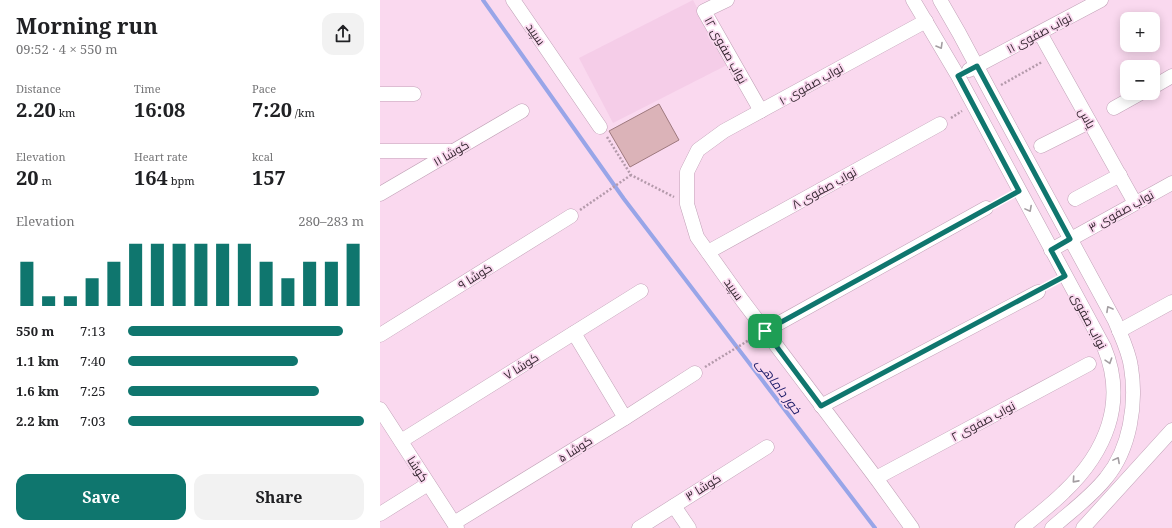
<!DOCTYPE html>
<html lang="en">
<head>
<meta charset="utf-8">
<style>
  :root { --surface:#fff; --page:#f2f2f2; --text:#202124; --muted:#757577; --accent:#0f766e }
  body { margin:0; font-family:"Noto Serif",Cairo,serif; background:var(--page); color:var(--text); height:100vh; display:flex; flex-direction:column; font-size:15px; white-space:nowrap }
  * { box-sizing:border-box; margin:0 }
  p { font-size:13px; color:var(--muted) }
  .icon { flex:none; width:22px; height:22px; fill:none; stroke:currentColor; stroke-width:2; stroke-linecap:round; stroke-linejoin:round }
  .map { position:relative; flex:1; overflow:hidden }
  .sheet { display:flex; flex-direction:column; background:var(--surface); width:380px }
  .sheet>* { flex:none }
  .buttons { position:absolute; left:740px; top:12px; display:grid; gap:8px }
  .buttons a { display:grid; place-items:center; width:40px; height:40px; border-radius:8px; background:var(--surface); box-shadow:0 2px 10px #0003; font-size:20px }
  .pin { position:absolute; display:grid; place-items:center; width:34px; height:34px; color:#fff; margin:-17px; border-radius:8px; box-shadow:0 2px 6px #0006 }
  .round { display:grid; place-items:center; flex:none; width:42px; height:42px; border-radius:12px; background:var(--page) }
  .summary { display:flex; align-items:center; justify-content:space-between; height:68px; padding:0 16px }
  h1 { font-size:22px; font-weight:700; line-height:30px }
  .metrics { display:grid; grid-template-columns:repeat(3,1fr); gap:6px; height:68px; padding:4px 16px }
  .metrics div { display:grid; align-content:center }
  .metrics b { font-size:20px; font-weight:700 }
  .metrics small { font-size:11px; font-weight:400 }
  .metrics p { font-size:11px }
  .chart { height:112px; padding:8px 16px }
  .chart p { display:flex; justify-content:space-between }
  .chart svg { width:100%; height:72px; margin-top:4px; stroke:var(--accent); stroke-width:6 }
  .button { display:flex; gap:8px; margin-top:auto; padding:8px 16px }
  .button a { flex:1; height:46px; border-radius:12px; background:var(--accent); color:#fff; font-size:16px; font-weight:700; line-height:46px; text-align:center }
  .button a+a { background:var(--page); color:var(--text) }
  ul { padding:0 16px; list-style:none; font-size:13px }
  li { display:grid; grid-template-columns:64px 48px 1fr; align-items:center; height:30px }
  li i { height:10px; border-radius:5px; background:var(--accent) }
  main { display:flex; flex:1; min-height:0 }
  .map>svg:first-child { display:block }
  .built { fill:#f5cde8 }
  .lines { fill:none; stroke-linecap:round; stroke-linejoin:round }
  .stream { stroke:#98a5e8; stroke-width:4 }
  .building { fill:#dbb3b8; stroke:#9e797e }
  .minor-casing { stroke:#c1a2b7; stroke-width:15 }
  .path { stroke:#b49aab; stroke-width:2.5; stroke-dasharray:2 2; stroke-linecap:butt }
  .minor { stroke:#fff; stroke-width:14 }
  .oneway { stroke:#a39da1 }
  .route-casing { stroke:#fff; stroke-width:8 }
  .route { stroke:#0f766e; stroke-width:5 }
  .labels { text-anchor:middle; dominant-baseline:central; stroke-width:3.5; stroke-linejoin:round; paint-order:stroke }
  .street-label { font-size:12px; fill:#33262f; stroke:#fad9ef }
  .water-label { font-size:13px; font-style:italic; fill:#1d1c69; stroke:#fad9ef }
</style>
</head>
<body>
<main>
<section class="sheet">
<div class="summary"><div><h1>Morning run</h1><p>09:52 · 4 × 550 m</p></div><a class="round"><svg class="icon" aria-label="share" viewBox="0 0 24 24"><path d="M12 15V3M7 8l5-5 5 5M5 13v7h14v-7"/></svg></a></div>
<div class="metrics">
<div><p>Distance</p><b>2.20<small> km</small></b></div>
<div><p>Time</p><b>16:08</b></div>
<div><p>Pace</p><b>7:20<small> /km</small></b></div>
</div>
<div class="metrics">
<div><p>Elevation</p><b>20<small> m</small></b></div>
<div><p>Heart rate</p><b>164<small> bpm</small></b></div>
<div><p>kcal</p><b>157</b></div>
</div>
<div class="chart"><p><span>Elevation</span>280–283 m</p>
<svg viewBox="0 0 160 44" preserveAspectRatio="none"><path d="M5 44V17M15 44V38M25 44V38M35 44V27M45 44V17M55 44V6M65 44V6M75 44V6M85 44V6M95 44V6M105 44V6M115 44V17M125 44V27M135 44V17M145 44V17M155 44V6"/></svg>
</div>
<ul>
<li><b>550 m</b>7:13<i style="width:91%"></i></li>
<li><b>1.1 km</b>7:40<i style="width:72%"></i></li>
<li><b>1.6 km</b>7:25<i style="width:81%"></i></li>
<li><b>2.2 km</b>7:03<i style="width:100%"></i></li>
</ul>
<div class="button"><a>Save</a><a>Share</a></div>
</section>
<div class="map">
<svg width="792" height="528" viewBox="0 0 792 528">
  <rect width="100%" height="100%" fill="#fad9ef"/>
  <path class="built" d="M313,0l34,65 -114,58 -34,-65z"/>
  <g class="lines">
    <path class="stream" d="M103,0l141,199 251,329"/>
  </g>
  <path class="building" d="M279,104l20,36 -49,27 -21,-36z"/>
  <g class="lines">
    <g class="minor-casing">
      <g id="minor">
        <path d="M133,0l87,127"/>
        <path d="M347,0l-23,11 57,100"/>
        <path d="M533,0l45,76 146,271c23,55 2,105 -40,145 -13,13 -28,24 -42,36"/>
        <path d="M560,0l19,33 31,58 125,230c6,15 14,30 16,46 6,37 -1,82 -25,111 -15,19 -36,34 -54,50"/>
        <path d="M660,33l95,170"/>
        <path d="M589,70l132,-70"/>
        <path d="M773,87l19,-11"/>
        <path d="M0,94h34"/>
        <path d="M734,108l27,-15"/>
        <path d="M661,146l48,-24"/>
        <path d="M0,151h74"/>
        <path d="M0,194l142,-83"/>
        <path d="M695,199l45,-24"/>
        <path d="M671,250l121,-67"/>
        <path d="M328,252l232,-128"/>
        <path d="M385,331l221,-123"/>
        <path d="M739,331l53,-29"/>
        <path d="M194,333l51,85"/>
        <path d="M0,335l191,-119"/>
        <path d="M441,406l217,-114"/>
        <path d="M0,409l77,119"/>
        <path d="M21,441l240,-150"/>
        <path d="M496,478l213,-114"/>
        <path d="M294,506l15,22"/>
        <path d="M0,514l48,-30"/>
        <path d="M74,523l171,-105 70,-45"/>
        <path d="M259,528l128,-81"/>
        <path d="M532,528l-36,-50 -134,-178 -45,-63 -10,-33v-32l11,-22 26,-19 202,-110"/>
        <path d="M703,528l89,-98"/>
      </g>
    </g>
    <g class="path">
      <path d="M621,85l41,-23"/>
      <path d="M571,118l11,-7"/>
      <path d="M227,137l24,38 43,22"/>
      <path d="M617,202l12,-6"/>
      <path d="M200,210l51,-35"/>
      <path d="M325,367l49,-30"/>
    </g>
    <use href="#minor" class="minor"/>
  </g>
  <defs><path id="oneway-chevron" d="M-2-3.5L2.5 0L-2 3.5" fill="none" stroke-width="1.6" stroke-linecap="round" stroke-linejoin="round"/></defs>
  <g class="oneway">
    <use href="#oneway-chevron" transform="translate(560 46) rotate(60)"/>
    <use href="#oneway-chevron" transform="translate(649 209) rotate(62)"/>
    <use href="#oneway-chevron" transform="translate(729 309) rotate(-119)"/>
    <use href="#oneway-chevron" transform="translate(729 361) rotate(72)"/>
    <use href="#oneway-chevron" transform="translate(737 460) rotate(-62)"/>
    <use href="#oneway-chevron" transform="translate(695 480) rotate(132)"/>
  </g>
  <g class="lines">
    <g class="route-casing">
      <path id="route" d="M597,66l93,173 -19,11 14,26 -244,130 -56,-75 254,-140 -61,-115z"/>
    </g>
    <use href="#route" class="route"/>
  </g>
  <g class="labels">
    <g class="street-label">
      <text transform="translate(659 33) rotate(-28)">نواب صفوی ۱۱</text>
      <text transform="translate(156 34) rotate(55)">سپید</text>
      <text transform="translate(346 50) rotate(61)">نواب صفوی ۱۲</text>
      <text transform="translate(431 84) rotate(-29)">نواب صفوی ۱۰</text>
      <text transform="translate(707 118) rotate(61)">یاس</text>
      <text transform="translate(71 153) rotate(-30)">کوشا ۱۱</text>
      <text transform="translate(444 188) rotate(-29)">نواب صفوی ۸</text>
      <text transform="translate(741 211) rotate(-29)">نواب صفوی ۳</text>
      <text transform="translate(95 276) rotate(-32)">کوشا ۹</text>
      <text transform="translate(354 289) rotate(55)">سپید</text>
      <text transform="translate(709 321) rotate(62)">نواب صفوی</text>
      <text transform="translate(141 366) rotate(-32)">کوشا ۷</text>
      <text transform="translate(603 421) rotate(-28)">نواب صفوی ۲</text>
      <text transform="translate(195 449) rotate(-32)">کوشا ۵</text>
      <text transform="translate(38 469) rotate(57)">کوشا</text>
      <text transform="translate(323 487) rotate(-32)">کوشا ۳</text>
    </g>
    <g class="water-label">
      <text transform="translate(399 386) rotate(53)">خور داماهی</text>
    </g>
  </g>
</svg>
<div class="buttons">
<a>+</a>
<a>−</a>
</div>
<div class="pin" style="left:385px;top:331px;background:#1e9e55"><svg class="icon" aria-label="arrive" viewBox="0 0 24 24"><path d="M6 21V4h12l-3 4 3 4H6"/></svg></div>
</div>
</main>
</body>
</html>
